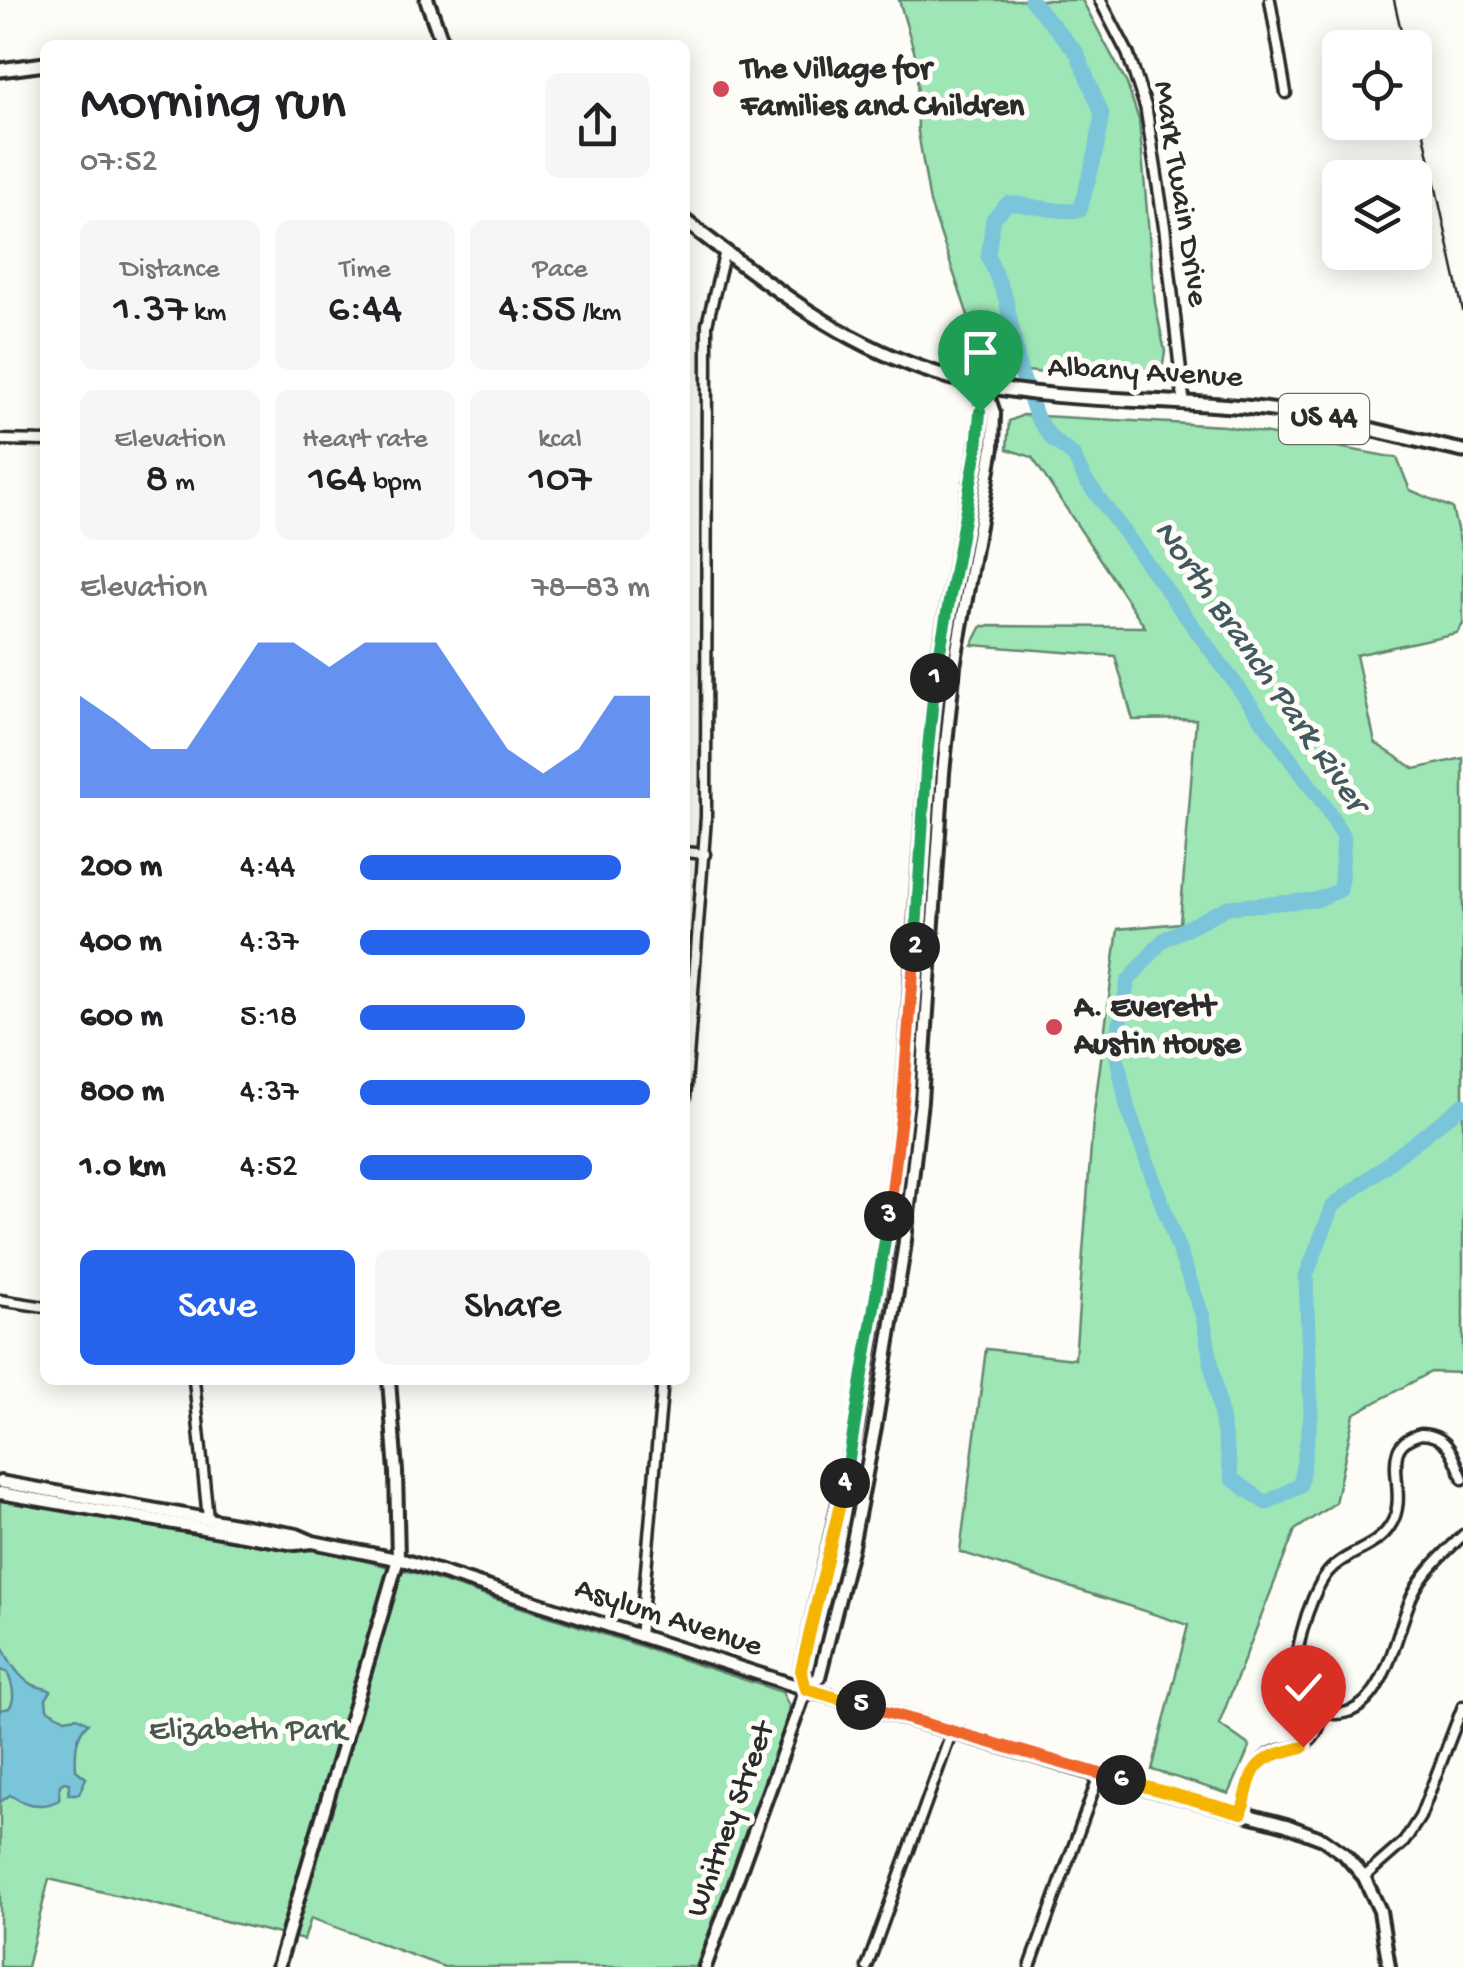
<!DOCTYPE html>
<html lang="en">
<head>
<meta charset="utf-8">
<style>
  :root { --surface:#fff; --page:#f6f6f6; --text:#202124; --muted:#757577; --accent:#2563eb }
  body { margin:0; font-family:"Gochi Hand",sans-serif; background:var(--page); color:var(--text); height:100vh; display:flex; flex-direction:column; font-size:38px; white-space:nowrap }
  * { box-sizing:border-box; margin:0 }
  p { font-size:32px; color:var(--muted) }
  .icon { flex:none; width:55px; height:55px; fill:none; stroke:currentColor; stroke-width:2; stroke-linecap:round; stroke-linejoin:round }
  .map { position:relative; flex:1; overflow:hidden }
  .sheet { position:absolute; left:40px; top:40px; width:650px; height:1345px; display:flex; flex-direction:column; background:var(--surface); border-radius:15px; box-shadow:0 5px 25px #0003 }
  .sheet>* { flex:none }
  .tools { position:absolute; left:1322px; top:30px; display:grid; gap:20px }
  .tools a { display:grid; place-items:center; width:110px; height:110px; border-radius:15px; background:var(--surface); box-shadow:0 5px 25px #0003; font-size:50px }
  .pin { position:absolute; display:grid; place-items:center; width:85px; height:85px; color:#fff; margin:-102px -42px; border-radius:50% 50% 50% 0; rotate:-45deg; box-shadow:0 0 10px #0007 }
  .pin .icon { rotate:45deg }
  .km { position:absolute; width:50px; height:50px; margin:-25px; border-radius:50%; background:#222; color:#fff; font-size:28px; line-height:50px; text-align:center }
  .round { display:grid; place-items:center; flex:none; width:105px; height:105px; border-radius:15px; background:var(--page) }
  .head { display:flex; align-items:center; justify-content:space-between; height:170px; padding:0 40px }
  h1 { font-size:55px; font-weight:600; line-height:75px }
  .stats { display:grid; grid-template-columns:repeat(3,1fr); gap:15px; height:170px; padding:10px 40px }
  .stats div { display:grid; align-content:center; border-radius:15px; background:var(--page); text-align:center }
  .stats b { font-size:42px; font-weight:600 }
  .stats small { font-size:28px; font-weight:400 }
  .stats p { font-size:28px }
  .chart { height:280px; padding:20px 40px }
  .chart p { display:flex; justify-content:space-between }
  .chart svg { width:100%; height:180px; margin-top:10px; fill:var(--accent); opacity:.7 }
  .cta { display:flex; gap:20px; margin-top:auto; padding:20px 40px }
  .cta a { flex:1; height:115px; border-radius:15px; background:var(--accent); color:#fff; font-size:40px; font-weight:600; line-height:115px; text-align:center }
  .cta a+a { background:var(--page); color:var(--text) }
  ul { padding:0 40px; list-style:none; font-size:32px }
  li { display:grid; grid-template-columns:160px 120px 1fr; align-items:center; height:75px }
  li i { height:25px; border-radius:12px; background:var(--accent) }
  .map>svg:first-child { display:block }
  .green { fill:#9ee6b5; stroke:#648870; stroke-width:2.5 }
  .water { fill:#7ac5da; stroke:#5a8794; stroke-width:2.5 }
  .lines { fill:none; stroke-linecap:round; stroke-linejoin:round }
  .river { stroke:#7ac5da; stroke-width:15 }
  .minor-casing { stroke:#2b2b2b; stroke-width:15 }
  .tertiary-casing { stroke:#2b2b2b; stroke-width:16 }
  .secondary-casing { stroke:#2b2b2b; stroke-width:18 }
  .primary-casing { stroke:#2b2b2b; stroke-width:19 }
  .trunk-casing { stroke:#2b2b2b; stroke-width:19 }
  .minor { stroke:#fdfcf7; stroke-width:8 }
  .tertiary { stroke:#fdfcf7; stroke-width:9 }
  .secondary { stroke:#fdfcf7; stroke-width:10 }
  .primary { stroke:#fdfcf7; stroke-width:11 }
  .trunk { stroke:#fdfcf7; stroke-width:11 }
  .rail { stroke:#2b2b2b; stroke-width:2.5 }
  .split-1-casing { stroke:#fff; stroke-width:20 }
  .split-2-casing { stroke:#fff; stroke-width:20 }
  .split-3-casing { stroke:#fff; stroke-width:20 }
  .split-4-casing { stroke:#fff; stroke-width:20 }
  .split-5-casing { stroke:#fff; stroke-width:20 }
  .split-6-casing { stroke:#fff; stroke-width:20 }
  .split-7-casing { stroke:#fff; stroke-width:20 }
  .split-1 { stroke:#22a559; stroke-width:12 }
  .split-2 { stroke:#22a559; stroke-width:12 }
  .split-3 { stroke:#f0652b; stroke-width:12 }
  .split-4 { stroke:#22a559; stroke-width:12 }
  .split-5 { stroke:#f5b400; stroke-width:12 }
  .split-6 { stroke:#f0652b; stroke-width:12 }
  .split-7 { stroke:#f5b400; stroke-width:12 }
  .poi-dot { fill:#d1495b; stroke:#fdfcf7; stroke-width:4 }
  .labels { text-anchor:middle; dominant-baseline:central; stroke-width:10; stroke-linejoin:round; paint-order:stroke }
  .shield { fill:#fdfcf7; stroke:#6a6a68; stroke-width:2.5 }
  .shield-label { font-size:30px; font-weight:bold; fill:#2b2b2b }
  .poi-label { font-size:32px; font-weight:bold; fill:#2b2b2b; stroke:#fdfcf7; text-anchor:start }
  .street-label { font-size:32px; fill:#2b2b2b; stroke:#fdfcf7 }
  .park-label { font-size:32px; fill:#485a4e; stroke:#fdfcf7 }
  .water-label { font-size:35px; font-style:italic; fill:#435960; stroke:#fdfcf7 }
</style>
</head>
<body>
<div class="map">
<svg width="1463" height="1967" viewBox="0 0 1463 1967">
  <rect width="100%" height="100%" fill="#fdfcf7"/>
  <filter id="ink" filterUnits="userSpaceOnUse"><feTurbulence type="fractalNoise" baseFrequency=".01" numOctaves="2"/><feDisplacementMap in="SourceGraphic" scale="20" xChannelSelector="R" yChannelSelector="G"/><feConvolveMatrix kernelMatrix="1 2 1 2 8 2 1 2 1" color-interpolation-filters="sRGB"/></filter>
  <g filter="url(#ink)">
    <g class="green">
      <path d="M899,0h183l45,84 12,36 16,183 10,49 -3,18c-25,14 -149,3 -178,-7l-54,-160 -12,-71 -1,-71z"/>
      <path d="M1023,415l202,11 172,32 13,32 42,18 11,46v70l-6,9 -101,22 19,88 40,26 48,-11v615l-32,-1 -77,42 -19,89 -40,27 -76,194 31,22 -21,48 -77,-24 36,-145 -228,-73 26,-203 89,10 18,-239 25,-191 62,-6 16,-204 -63,1 -18,-64 -143,-11 10,-19 163,1 -113,-170 -25,-8 2,-28z"/>
      <path d="M0,1499l335,55 80,19 367,119 7,14 -1,12 -92,249h-252l-133,-49 -7,22 -255,-61 -22,88h-27z"/>
    </g>
    <path class="water" d="M0,1639c5,16 19,42 36,47 5,2 11,2 15,5l-5,8 1,10 18,10 12,-2 11,6c-13,12 -13,30 -12,47l10,8 -7,16h-10l1,-11 -6,-1 -4,3 -1,15c-18,10 -35,4 -49,-5l-10,7v-92l9,-2c8,-10 3,-25 -2,-36l-7,-2z"/>
    <g class="lines">
      <path class="river" d="M1031,0l46,53 25,61 -6,38 -16,58c-25,3 -47,-5 -72,-7l-15,16 -5,37 18,43 14,71 17,48 15,21 21,16 12,24 238,324 21,35 -4,52 -24,10 -88,7 -65,33 -35,41 -13,66 12,59 76,211 29,162 34,24 34,-18 11,-69 -5,-140 27,-70 130,-101"/>
      <g class="minor-casing">
        <g id="minor">
          <path d="M1270,0l16,93"/>
          <path d="M0,440l45,1"/>
          <path d="M685,852l20,2"/>
          <path d="M685,1099l21,-282 1,-493 18,-73"/>
          <path d="M0,1300l45,7"/>
          <path d="M194,1380l14,139"/>
          <path d="M1463,1479c-9,-23 -14,-44 -42,-45 -48,12 -8,58 -31,92 -14,23 -45,26 -62,46 -20,24 -41,97 -29,126 8,5 18,13 27,15 59,11 68,-80 87,-119 11,-23 32,-41 50,-59"/>
          <path d="M640,1637l23,-257"/>
          <path d="M1242,1813c4,-18 6,-41 21,-54 22,-20 50,3 60,-46"/>
          <path d="M1364,1877l40,-35 16,-25 43,-111"/>
          <path d="M867,1967l85,-236"/>
          <path d="M1030,1967l69,-192"/>
        </g>
      </g>
      <g class="tertiary-casing">
        <path id="tertiary" d="M1100,0l28,54 18,54 19,122 19,173"/>
      </g>
      <g class="secondary-casing">
        <g id="secondary">
          <path d="M0,1482l297,53 16,7 93,19 400,128 293,86 187,50 37,14 21,15 20,23 16,34 9,56"/>
          <path d="M0,1493l295,51 17,-2"/>
          <path d="M806,1689l-5,-19 56,-247 29,-176 17,-146 23,-332 11,-105 38,-203 10,-74"/>
          <path d="M278,1967l120,-408 -2,-87 -7,-92"/>
          <path d="M705,1967l101,-278 13,-12 33,-131 23,-119 29,-178 17,-148 22,-328 11,-107 39,-219 1,-34 -9,-26"/>
        </g>
      </g>
      <g class="primary-casing">
        <path id="primary" d="M427,0l16,45"/>
      </g>
      <g class="trunk-casing">
        <g id="trunk">
          <path d="M0,70l45,-6"/>
          <path d="M685,221c76,58 147,116 238,148 108,37 220,27 331,39 71,7 140,28 209,43"/>
        </g>
      </g>
      <use href="#minor" class="minor"/>
      <use href="#tertiary" class="tertiary"/>
      <use href="#secondary" class="secondary"/>
      <use href="#primary" class="primary"/>
      <use href="#trunk" class="trunk"/>
      <g class="rail">
        <path d="M1394,0l11,48"/>
        <path d="M1415,93l48,218"/>
      </g>
    </g>
  </g>
  <g class="lines" filter="url(#ink)">
    <g class="split-1-casing">
      <path id="split-1" d="M935,678l42,-229 3,-37"/>
    </g>
    <g class="split-2-casing">
      <path id="split-2" d="M915,947l11,-178 9,-91"/>
    </g>
    <g class="split-3-casing">
      <path id="split-3" d="M889,1216l14,-115 12,-154"/>
    </g>
    <g class="split-4-casing">
      <path id="split-4" d="M845,1483l44,-267"/>
    </g>
    <g class="split-5-casing">
      <path id="split-5" d="M845,1483l-44,187 5,19 55,16"/>
    </g>
    <g class="split-6-casing">
      <path id="split-6" d="M861,1705l260,75"/>
    </g>
    <g class="split-7-casing">
      <path id="split-7" d="M1121,1780l121,33c11,-49 11,-54 61,-66"/>
    </g>
    <use href="#split-1" class="split-1"/>
    <use href="#split-2" class="split-2"/>
    <use href="#split-3" class="split-3"/>
    <use href="#split-4" class="split-4"/>
    <use href="#split-5" class="split-5"/>
    <use href="#split-6" class="split-6"/>
    <use href="#split-7" class="split-7"/>
  </g>
  <g class="poi-dot">
    <circle cx="721" cy="89" r="10"/>
    <circle cx="1054" cy="1027" r="10"/>
  </g>
  <g class="labels">
    <rect class="shield" x="1279" y="394" width="90" height="50" rx="8"/>
    <g class="shield-label">
      <text x="1324" y="419">US 44</text>
    </g>
    <g class="poi-label">
      <text x="741" y="71">The Village for<tspan x="741" dy="37">Families and Children</tspan></text>
      <text x="1074" y="1009">A. Everett<tspan x="1074" dy="37">Austin House</tspan></text>
    </g>
    <g class="street-label">
      <text transform="translate(1179 194) rotate(81)">Mark Twain Drive</text>
      <text transform="translate(1145 374) rotate(3)">Albany Avenue</text>
      <text transform="translate(668 1619) rotate(18)">Asylum Avenue</text>
      <text transform="translate(732 1820) rotate(-70)">Whitney Street</text>
    </g>
    <g class="park-label">
      <text x="248" y="1732">Elizabeth Park</text>
    </g>
    <g class="water-label">
      <text transform="translate(1259 667) rotate(55)">North Branch Park River</text>
    </g>
  </g>
</svg>
<div class="tools">
<a><svg class="icon" aria-label="locate" viewBox="0 0 24 24"><circle cx="12" cy="12" r="6"/><path d="M12 2v4M12 18v4M2 12h4M18 12h4"/></svg></a>
<a><svg class="icon" aria-label="layers" viewBox="0 0 24 24"><path d="M12 4l9 5-9 5-9-5zM3 14l9 5 9-5"/></svg></a>
</div>
<div class="pin" style="left:980px;top:412px;background:#1e9e55"><svg class="icon" aria-label="arrive" viewBox="0 0 24 24"><path d="M6 21V4h12l-3 4 3 4H6"/></svg></div>
<div class="pin" style="left:1303px;top:1747px;background:#d93025"><svg class="icon" aria-label="check" viewBox="0 0 24 24"><path d="M5 12l5 5 9-10"/></svg></div>
<b class="km" style="left:935px;top:678px">1</b>
<b class="km" style="left:915px;top:947px">2</b>
<b class="km" style="left:889px;top:1216px">3</b>
<b class="km" style="left:845px;top:1483px">4</b>
<b class="km" style="left:861px;top:1705px">5</b>
<b class="km" style="left:1121px;top:1780px">6</b>
<section class="sheet">
<div class="head"><div><h1>Morning run</h1><p>07:52</p></div><a class="round"><svg class="icon" aria-label="share" viewBox="0 0 24 24"><path d="M12 15V3M7 8l5-5 5 5M5 13v7h14v-7"/></svg></a></div>
<div class="stats">
<div><p>Distance</p><b>1.37<small> km</small></b></div>
<div><p>Time</p><b>6:44</b></div>
<div><p>Pace</p><b>4:55<small> /km</small></b></div>
</div>
<div class="stats">
<div><p>Elevation</p><b>8<small> m</small></b></div>
<div><p>Heart rate</p><b>164<small> bpm</small></b></div>
<div><p>kcal</p><b>107</b></div>
</div>
<div class="chart"><p><span>Elevation</span>78–83 m</p>
<svg viewBox="0 0 160 44" preserveAspectRatio="none"><path d="M0 44V19L10 25L20 32L30 32L40 19L50 6L60 6L70 12L80 6L90 6L100 6L110 19L120 32L130 38L140 32L150 19L160 19V44z"/></svg>
</div>
<ul>
<li><b>200 m</b>4:44<i style="width:90%"></i></li>
<li><b>400 m</b>4:37<i style="width:100%"></i></li>
<li><b>600 m</b>5:18<i style="width:57%"></i></li>
<li><b>800 m</b>4:37<i style="width:100%"></i></li>
<li><b>1.0 km</b>4:52<i style="width:80%"></i></li>
</ul>
<div class="cta"><a>Save</a><a>Share</a></div>
</section>
</div>
</body>
</html>
